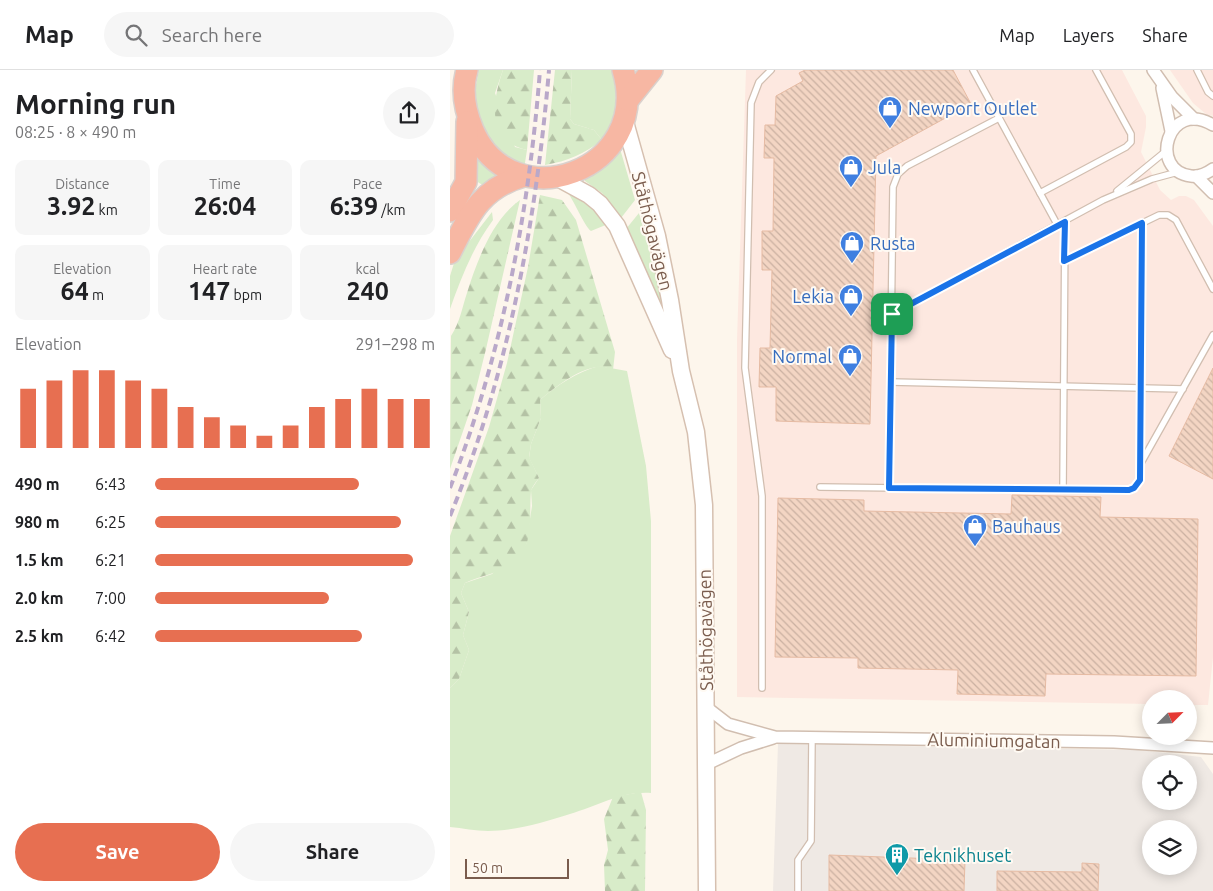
<!DOCTYPE html>
<html lang="en">
<head>
<meta charset="utf-8">
<style>
  :root { --surface:#fff; --page:#f6f6f6; --text:#202124; --muted:#757577; --line:#e0e0e0; --accent:#e76f51 }
  body { margin:0; font-family:Ubuntu,sans-serif; background:var(--page); color:var(--text); height:100vh; display:flex; flex-direction:column; font-size:19px; white-space:nowrap }
  * { box-sizing:border-box; margin:0 }
  p { font-size:16px; color:var(--muted) }
  .icon { flex:none; width:28px; height:28px; fill:none; stroke:currentColor; stroke-width:2; stroke-linecap:round; stroke-linejoin:round }
  .map { position:relative; flex:1; overflow:hidden }
  .side { display:flex; flex-direction:column; background:var(--surface); width:450px }
  .side>* { flex:none }
  .needle { width:32px; rotate:66deg }
  .controls { position:absolute; left:692px; top:620px; display:grid; gap:10px }
  .controls a { display:grid; place-items:center; width:55px; height:55px; border-radius:50%; background:var(--surface); box-shadow:0 2px 12px #0003; font-size:25px }
  .scale { position:absolute; left:15px; bottom:12px; width:104px; box-sizing:border-box; padding-left:5px; border:2px solid #7a5c4d; border-top:0; font-size:14px; line-height:18px; white-space:nowrap; color:#7a5c4d; -webkit-text-stroke:4px #fffaf3; paint-order:stroke }
  .pin { position:absolute; display:grid; place-items:center; width:42px; height:42px; color:#fff; margin:-21px; border-radius:10px; box-shadow:0 2px 8px #0006 }
  .round { display:grid; place-items:center; flex:none; width:52px; height:52px; border-radius:26px; background:var(--page) }
  .headline { display:flex; align-items:center; justify-content:space-between; height:85px; padding:0 15px }
  h1 { font-size:28px; font-weight:600; line-height:38px }
  .stats { display:grid; grid-template-columns:repeat(3,1fr); gap:8px; height:85px; padding:5px 15px }
  .stats div { display:grid; align-content:center; border-radius:10px; background:var(--page); text-align:center }
  .stats b { font-size:25px; font-weight:600 }
  .stats small { font-size:14px; font-weight:400 }
  .stats p { font-size:14px }
  .chart { height:140px; padding:10px 15px }
  .chart p { display:flex; justify-content:space-between }
  .chart svg { width:100%; height:90px; margin-top:5px; stroke:var(--accent); stroke-width:6 }
  .action { display:flex; gap:10px; margin-top:auto; padding:10px 15px }
  .action a { flex:1; height:58px; border-radius:30px; background:var(--accent); color:#fff; font-size:20px; font-weight:600; line-height:58px; text-align:center }
  .action a+a { background:var(--page); color:var(--text) }
  ul { padding:0 15px; list-style:none; font-size:16px }
  li { display:grid; grid-template-columns:80px 60px 1fr; align-items:center; height:38px }
  li i { height:12px; border-radius:6px; background:var(--accent) }
  header { display:flex; align-items:center; gap:30px; box-sizing:border-box; height:70px; padding:0 25px; background:var(--surface); border-bottom:1px solid var(--line) }
  header strong { font-size:24px }
  nav { display:flex; gap:28px; margin-inline-start:auto; font-size:18px }
  .search { width:350px; height:45px; background:var(--page); display:flex; align-items:center; gap:12px; box-sizing:border-box; padding:0 18px; border-radius:28px; color:var(--muted); font-size:19px }
  main { display:flex; flex:1; min-height:0 }
  .map>svg:first-child { display:block }
  .commercial { fill:#fde8e0 }
  .industrial { fill:#efe9e4; fill-rule:evenodd }
  .green { fill:#d8ecc9 }
  .forest { fill:url(#forest-firs) }
  .building { fill:url(#building-back-hatch); stroke:#e6bba3 }
  .lines { fill:none; stroke-linecap:round; stroke-linejoin:round }
  .lane-casing { stroke:#d1beb0; stroke-width:8 }
  .street-casing { stroke:#d1beb0; stroke-width:14 }
  .secondary-casing { stroke:#d6c0b0; stroke-width:19 }
  .highway-casing { stroke:#dad1cd; stroke-width:24 }
  .lane { stroke:#fff; stroke-width:5.5 }
  .street { stroke:#fff; stroke-width:11 }
  .secondary { stroke:#fff; stroke-width:16 }
  .highway { stroke:#f7b7a3; stroke-width:21 }
  .rail { stroke:#b9a8c9; stroke-width:4; stroke-dasharray:8 5; stroke-linecap:butt }
  .route-casing { stroke:#fff; stroke-width:10 }
  .route { stroke:#1a73e8; stroke-width:6 }
  .labels { text-anchor:middle; dominant-baseline:central; stroke-width:4; stroke-linejoin:round; paint-order:stroke }
  .shop-label { font-size:18px; fill:#366cbe; stroke:#fffaf3; text-anchor:start }
  .street-label { font-size:18px; fill:#7a5c4d; stroke:#fffaf3 }
  .culture-label { font-size:18px; fill:#0d838f; stroke:#fffaf3; text-anchor:start }
</style>
</head>
<body>
<header>
<strong>Map</strong>
<div class="search"><svg class="icon" aria-label="search" viewBox="0 0 24 24"><circle cx="10" cy="10" r="6"/><path d="M15 15l6 6"/></svg>Search here</div>
<nav><a>Map</a><a>Layers</a><a>Share</a></nav>
</header>
<main>
<section class="side">
<div class="headline"><div><h1>Morning run</h1><p>08:25 · 8 × 490 m</p></div><a class="round"><svg class="icon" aria-label="share" viewBox="0 0 24 24"><path d="M12 15V3M7 8l5-5 5 5M5 13v7h14v-7"/></svg></a></div>
<div class="stats">
<div><p>Distance</p><b>3.92<small> km</small></b></div>
<div><p>Time</p><b>26:04</b></div>
<div><p>Pace</p><b>6:39<small> /km</small></b></div>
</div>
<div class="stats">
<div><p>Elevation</p><b>64<small> m</small></b></div>
<div><p>Heart rate</p><b>147<small> bpm</small></b></div>
<div><p>kcal</p><b>240</b></div>
</div>
<div class="chart"><p><span>Elevation</span>291–298 m</p>
<svg viewBox="0 0 160 44" preserveAspectRatio="none"><path d="M5 44V15M15 44V11M25 44V6M35 44V6M45 44V11M55 44V15M65 44V24M75 44V29M85 44V33M95 44V38M105 44V33M115 44V24M125 44V20M135 44V15M145 44V20M155 44V20"/></svg>
</div>
<ul>
<li><b>490 m</b>6:43<i style="width:73%"></i></li>
<li><b>980 m</b>6:25<i style="width:88%"></i></li>
<li><b>1.5 km</b>6:21<i style="width:92%"></i></li>
<li><b>2.0 km</b>7:00<i style="width:62%"></i></li>
<li><b>2.5 km</b>6:42<i style="width:74%"></i></li>
</ul>
<div class="action"><a>Save</a><a>Share</a></div>
</section>
<div class="map">
<svg width="763" height="821" viewBox="0 0 763 821">
  <defs>
    <pattern id="forest-firs" width="22" height="20" patternUnits="userSpaceOnUse" patternTransform="scale(1.25)"><rect width="22" height="20" fill="#d8ecc9"/><path d="M5 1l3.5 6h-7zM16 11l3.5 6h-7z" fill="#b4c2a5"/></pattern>
    <pattern id="building-back-hatch" width="6" height="6" patternUnits="userSpaceOnUse" patternTransform="scale(1.25)"><rect width="6" height="6" fill="#f3d5c3"/><path d="M-1 5l2 2M0 0l6 6M5-1l2 2" fill="none" stroke="#cab0a1"/></pattern>
  </defs>
  <rect width="100%" height="100%" fill="#fdf6ec"/>
  <g class="commercial">
    <path d="M296,0h376l24,46v11l-5,25 19,38 11,10 8,-4h7l8,4 19,26v431l-5,48h-19v-6h-38v5l-414,-7v-357z"/>
    <path d="M720,0h43v46l-7,-2 -13,-11z"/>
  </g>
  <path class="industrial" d="M328,674l361,6 62,7 12,17v117h-440zM701,694h38v37h-38zM701,759h38v37h-38z"/>
  <g class="green">
    <path d="M29,0h24l-8,23 20,54 12,3 -3,19 -17,-6 -25,-27 -8,-41z"/>
    <path d="M122,0h41c4,33 6,40 -11,70l-8,-10 -20,-6 -4,-5z"/>
    <path d="M168,81l3,1 14,48 -14,18 -19,-25 -17,-12v-3l14,-7z"/>
    <path d="M26,83l27,18 -17,16 -15,-9z"/>
    <path d="M118,123l16,6 24,25 -17,7c-6,-4 -17,-30 -23,-38z"/>
    <path d="M42,142l1,8c-20,27 -32,58 -43,89v-33l5,-16z"/>
    <path d="M189,143l22,80v12l-35,-76z"/>
    <path d="M149,296l28,5 19,95 5,55v272c-30,-2 -53,13 -81,21 -25,8 -55,17 -82,17 -12,0 -26,-3 -38,-4v-139l9,-9 10,-29 -6,-15 6,-23 -8,-19 4,-10 27,-9 34,-29 6,-39 -1,-16 8,-12 -10,-20 2,-14 10,-26 -1,-18c17,-15 37,-28 59,-34z"/>
  </g>
  <g class="forest">
    <path d="M53,0h31l-7,80c-41,-9 -35,-49 -24,-80z"/>
    <path d="M105,0h17l-2,49 4,5 20,6 8,10c-18,14 -34,21 -57,25z"/>
    <path d="M90,125l22,5 14,20 39,132 -2,18c-5,-2 -11,-4 -16,-3 -20,3 -42,20 -57,33l1,18 -10,26 -2,13 10,21c-3,4 -7,9 -8,13 -2,21 3,51 -13,68 -13,14 -37,16 -53,24l-4,10 8,19 -6,23 6,15 -10,29 -9,9v-152l39,-109 18,-64 21,-96z"/>
    <path d="M70,130l-34,149 -14,56 -22,64 1,-133c9,-14 11,-28 16,-43 10,-32 25,-73 53,-93z"/>
    <path d="M191,722l5,18 -1,81h-40l-1,-26 4,-15 -4,-31 9,-22z"/>
  </g>
  <g class="building">
    <path d="M355,0h148l18,34 -95,52 -6,268 -94,-3v-34h-17l1,-39h10l2,-78h-10v-39h11l1,-73h-10l1,-33h10l1,-29 27,-15 -4,-8z"/>
    <path d="M763,298v111l-44,-23z"/>
    <path d="M562,425l89,2 -1,20 98,2 -2,157 -150,-2 -1,22 -88,-2 1,-24 -100,-2v-10l-83,-1 3,-159 86,2v11l147,3z"/>
    <path d="M379,785l136,5 -1,31h-135z"/>
    <path d="M632,793l17,1 -1,27h-101v-20l85,1z"/>
  </g>
  <g class="lines">
    <g class="lane-casing">
      <g id="lane">
        <path d="M523,0l85,156"/>
        <path d="M747,0l11,22 5,4"/>
        <path d="M667,121l49,-40"/>
        <path d="M590,123l86,-46 5,-5v-8l-35,-64"/>
        <path d="M614,191l95,-46h9l8,5 37,69"/>
        <path d="M442,244l211,-114 49,-21 26,-7"/>
        <path d="M441,312l292,7"/>
        <path d="M691,393l72,-128"/>
        <path d="M370,417l309,4 6,-3 5,-8 2,-257"/>
        <path d="M439,418l4,-301 5,-13 9,-8 92,-48"/>
        <path d="M613,420l2,-268"/>
        <path d="M312,618v-192l-17,-128 6,-265 8,-21 12,-12"/>
        <path d="M348,821v-31l13,-19 1,-104"/>
      </g>
    </g>
    <g class="street-casing">
      <g id="street">
        <path d="M703,0l19,27 22,22"/>
        <path d="M712,18l9,43"/>
        <path d="M763,55c-46,-27 -65,46 -22,51 8,1 15,-2 22,-7"/>
        <path d="M746,106l17,17"/>
        <path d="M256,637l22,17 47,13 339,5 99,6"/>
        <path d="M257,694l34,-16 32,-10"/>
      </g>
    </g>
    <g class="secondary-casing">
      <g id="secondary">
        <path d="M175,52l32,114 13,64 11,71 15,61 8,73 3,386"/>
        <path d="M106,107l33,18 11,9 17,22 55,124"/>
      </g>
    </g>
    <g class="highway-casing">
      <g id="highway">
        <path d="M17,0c-6,20 -2,41 6,60 39,91 180,41 150,-60"/>
        <path d="M178,30l24,-30"/>
        <path d="M0,141l16,-29 1,-60"/>
        <path d="M0,183c19,-37 30,-65 74,-77"/>
      </g>
    </g>
    <use href="#lane" class="lane"/>
    <use href="#street" class="street"/>
    <use href="#secondary" class="secondary"/>
    <use href="#highway" class="highway"/>
    <g class="rail">
      <path d="M0,418c52,-133 79,-276 90,-418"/>
      <path d="M0,446c58,-141 86,-294 99,-446"/>
    </g>
  </g>
  <g class="lines">
    <g class="route-casing">
      <path id="route" d="M615,152l-1,39 78,-38 -2,257 -6,8 -5,2 -240,-2 3,-174z"/>
    </g>
    <use href="#route" class="route"/>
  </g>
  <defs>
    <g id="shop-pin" transform="scale(1.25)"><path d="M0 17L-7.5 6A9.5 9.5 0 1 1 7.5 6Z" fill="#3f7fe0" stroke="#fffaf3"/><path d="M-5-2.5h2.3a2.7 3.5 0 0 1 5.4 0H5L5.5 6h-11ZM-1.5-2.5h3a1.5 2.3 0 0 0-3 0Z" fill="#fff"/></g>
    <g id="building-pin" transform="scale(1.25)"><path d="M0 17L-7.5 6A9.5 9.5 0 1 1 7.5 6Z" fill="#0f9aa8" stroke="#fffaf3"/><path d="M-4-6H4V6H1V3H-1V6H-4ZM-2.5-4.3h1.7v1.8h-1.7ZM.8-4.3h1.7v1.8H.8ZM-2.5-1h1.7V.8h-1.7ZM.8-1h1.7V.8H.8Z" fill="#fff"/></g>
  </defs>
  <g fill-rule="evenodd">
    <use href="#shop-pin" x="440" y="38"/>
    <use href="#shop-pin" x="401" y="97"/>
    <use href="#shop-pin" x="402" y="173"/>
    <use href="#shop-pin" x="401" y="226"/>
    <use href="#shop-pin" x="400" y="286"/>
    <use href="#shop-pin" x="525" y="456"/>
    <use href="#building-pin" x="447" y="785"/>
  </g>
  <g class="labels">
    <g class="shop-label">
      <text x="458" y="38">Newport Outlet</text>
      <text x="418" y="97">Jula</text>
      <text x="420" y="173">Rusta</text>
      <text x="384" y="226" text-anchor="end">Lekia</text>
      <text x="382" y="286" text-anchor="end">Normal</text>
      <text x="542" y="456">Bauhaus</text>
    </g>
    <g class="street-label">
      <text transform="translate(203 161) rotate(76)">Ståthögavägen</text>
      <text transform="translate(255 560) rotate(-91)">Ståthögavägen</text>
      <text transform="translate(544 670) rotate(1)">Aluminiumgatan</text>
    </g>
    <g class="culture-label">
      <text x="464" y="785">Teknikhuset</text>
    </g>
  </g>
</svg>
<div class="controls">
<a><svg class="needle" viewBox="-14 -14 28 28"><path d="M0-13l5 13h-10z" fill="#e53935"/><path d="M0 13l5-13h-10z" fill="#757577"/></svg></a>
<a><svg class="icon" aria-label="locate" viewBox="0 0 24 24"><circle cx="12" cy="12" r="6"/><path d="M12 2v4M12 18v4M2 12h4M18 12h4"/></svg></a>
<a><svg class="icon" aria-label="layers" viewBox="0 0 24 24"><path d="M12 4l9 5-9 5-9-5zM3 14l9 5 9-5"/></svg></a>
</div>
<div class="scale">50 m</div>
<div class="pin" style="left:442px;top:244px;background:#1e9e55"><svg class="icon" aria-label="arrive" viewBox="0 0 24 24"><path d="M6 21V4h12l-3 4 3 4H6"/></svg></div>
</div>
</main>
</body>
</html>
